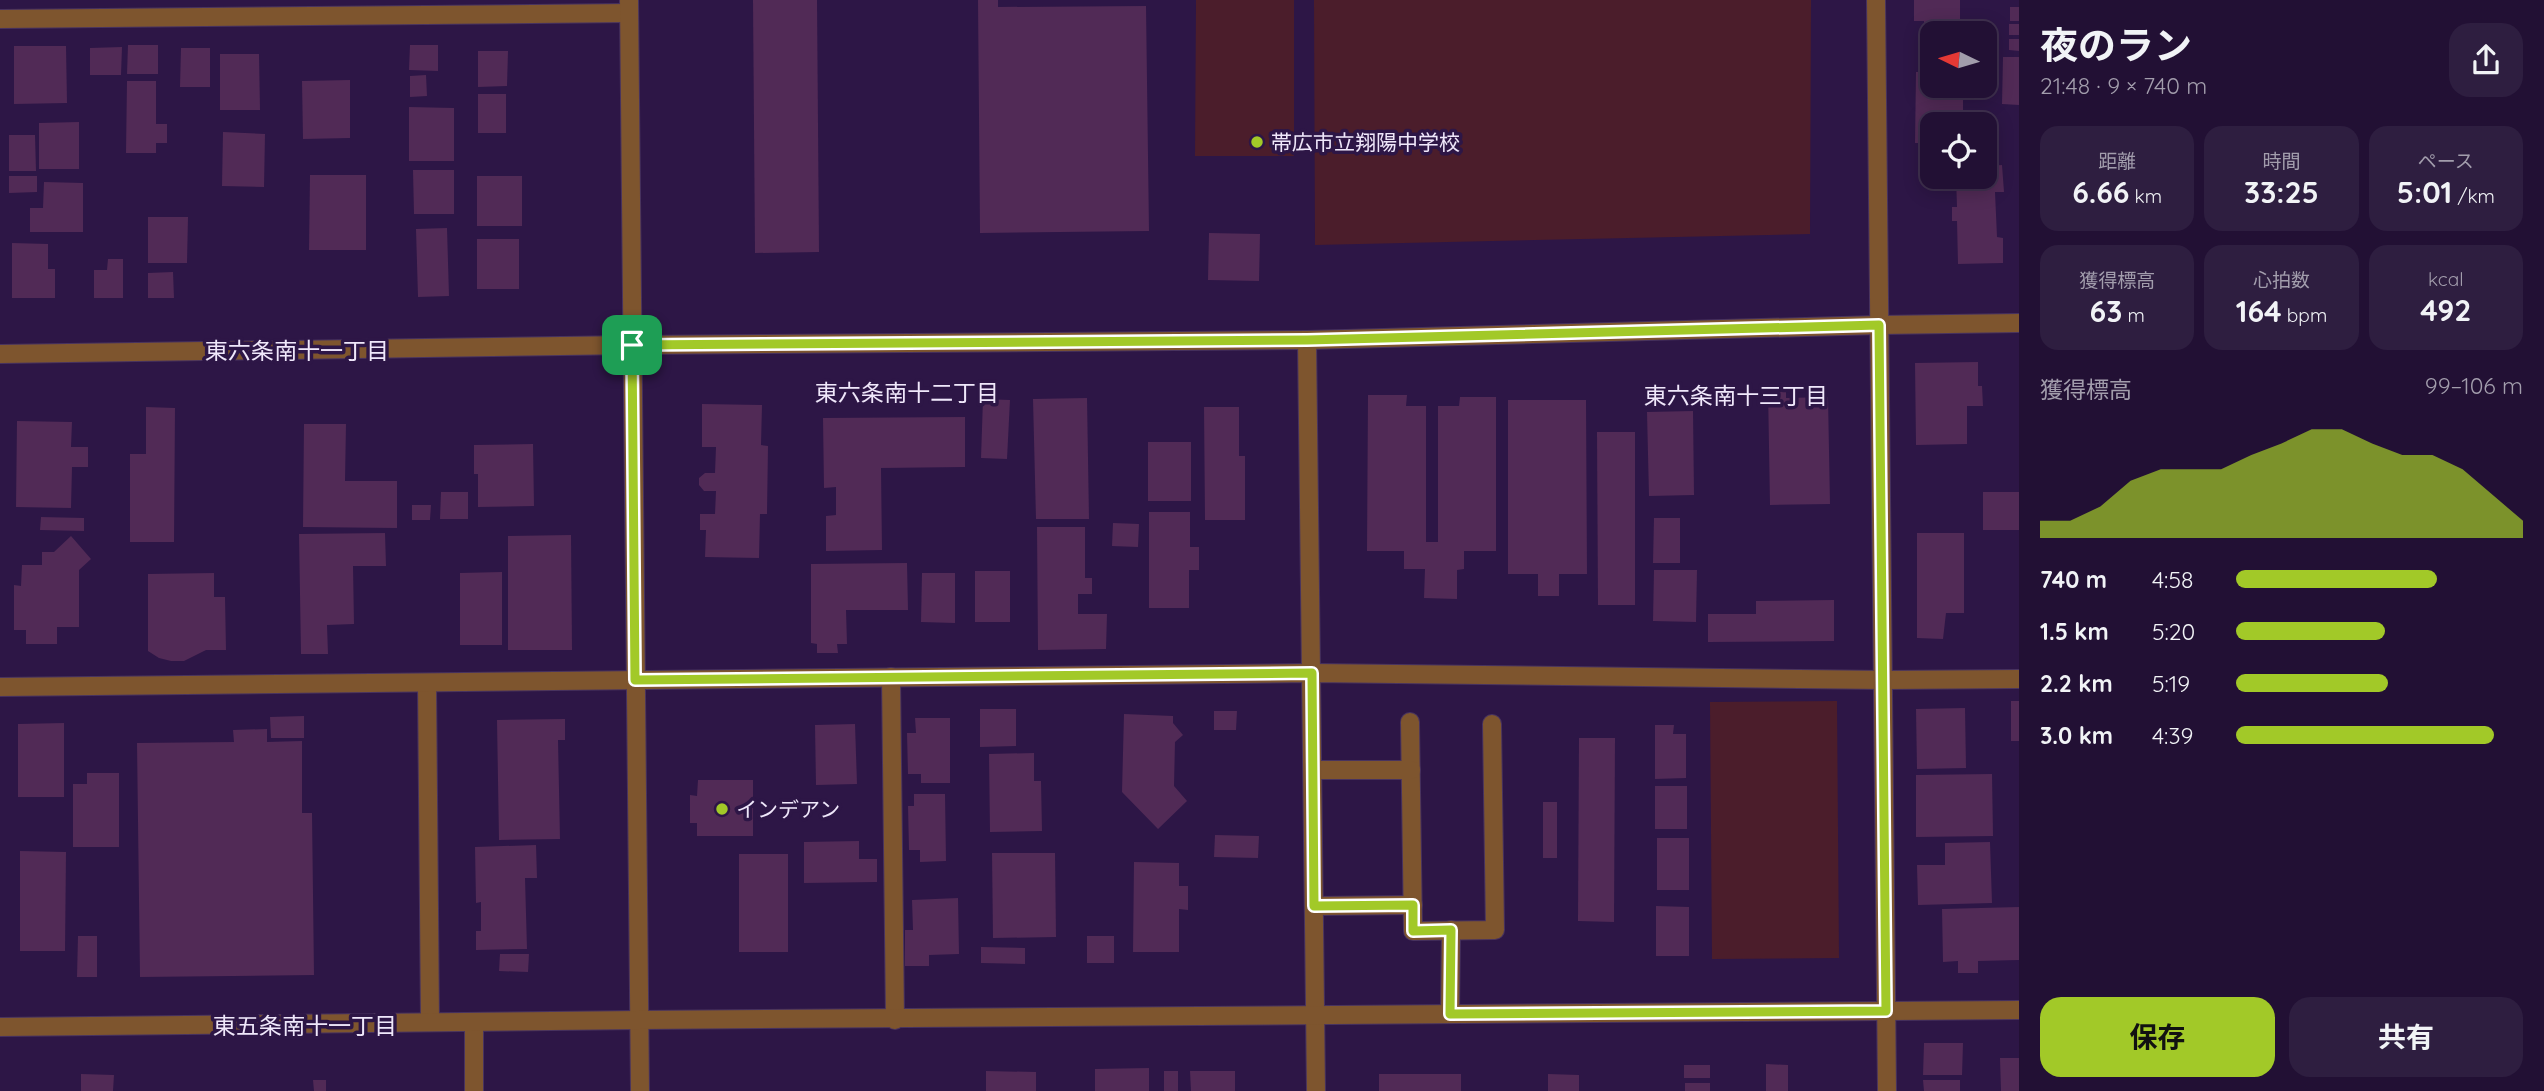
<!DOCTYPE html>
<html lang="ja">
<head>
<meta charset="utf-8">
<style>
  :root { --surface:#221034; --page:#2e1e40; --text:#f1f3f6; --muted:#a29dac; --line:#3f304f; --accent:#a2c928 }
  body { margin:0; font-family:Quicksand,"Noto Sans JP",sans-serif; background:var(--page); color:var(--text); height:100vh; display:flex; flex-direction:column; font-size:26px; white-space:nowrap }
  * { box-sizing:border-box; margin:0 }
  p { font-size:23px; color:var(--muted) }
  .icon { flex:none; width:38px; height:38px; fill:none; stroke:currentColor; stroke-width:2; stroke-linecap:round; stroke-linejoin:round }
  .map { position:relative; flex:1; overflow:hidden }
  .details { display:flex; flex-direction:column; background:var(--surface); width:525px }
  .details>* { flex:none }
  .needle { width:46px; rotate:275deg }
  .buttons { position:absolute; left:1920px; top:21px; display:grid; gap:14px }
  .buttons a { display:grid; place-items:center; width:77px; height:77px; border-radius:14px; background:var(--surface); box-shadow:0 4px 18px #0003,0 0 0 2px var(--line); font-size:35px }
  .pin { position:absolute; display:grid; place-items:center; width:60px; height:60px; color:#fff; margin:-30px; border-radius:14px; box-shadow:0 4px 10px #0006 }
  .round { display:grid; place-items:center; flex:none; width:74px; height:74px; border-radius:21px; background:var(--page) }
  .head { display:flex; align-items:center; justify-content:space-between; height:119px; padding:0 21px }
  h1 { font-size:38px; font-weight:700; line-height:52px }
  .stats { display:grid; grid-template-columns:repeat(3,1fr); gap:10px; height:119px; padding:7px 21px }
  .stats div { display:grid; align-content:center; border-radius:18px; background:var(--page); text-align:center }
  .stats b { font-size:30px; font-weight:700 }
  .stats small { font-size:19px; font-weight:400 }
  .stats p { font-size:19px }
  .chart { height:196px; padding:14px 21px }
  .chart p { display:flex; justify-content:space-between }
  .chart svg { width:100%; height:126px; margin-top:7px; fill:var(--accent); opacity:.7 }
  .action { display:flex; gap:14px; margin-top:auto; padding:14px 21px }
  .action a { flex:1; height:80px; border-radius:21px; background:var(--accent); color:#111; font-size:28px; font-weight:700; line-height:80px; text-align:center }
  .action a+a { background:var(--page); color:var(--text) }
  ul { padding:0 21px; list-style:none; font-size:23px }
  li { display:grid; grid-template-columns:112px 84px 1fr; align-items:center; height:52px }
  li i { height:18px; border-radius:9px; background:var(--accent) }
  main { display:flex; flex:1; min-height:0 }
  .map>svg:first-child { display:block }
  .green { fill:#4b1d2b }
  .building { fill:#512a56 }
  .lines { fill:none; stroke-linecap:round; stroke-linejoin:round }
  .service-casing { stroke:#48335f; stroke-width:20 }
  .minor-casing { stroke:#48335f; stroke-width:20 }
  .tertiary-casing { stroke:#48335f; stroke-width:20 }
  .service { stroke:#7e552e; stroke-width:18 }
  .minor { stroke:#7e552e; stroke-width:18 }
  .tertiary { stroke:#7e552e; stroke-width:18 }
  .route-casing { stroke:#fff; stroke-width:14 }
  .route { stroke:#a2c928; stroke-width:9 }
  .poi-dot { fill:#a2c928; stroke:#2d1646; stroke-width:2.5 }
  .labels { text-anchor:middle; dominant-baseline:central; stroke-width:7; stroke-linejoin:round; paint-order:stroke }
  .poi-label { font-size:21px; fill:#efe7fa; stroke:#2d1646; text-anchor:start }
  .neighbourhood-label { font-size:23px; fill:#efe7fa; stroke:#2d1646 }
</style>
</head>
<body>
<main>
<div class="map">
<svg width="2019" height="1091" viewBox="0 0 2019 1091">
  <rect width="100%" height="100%" fill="#2d1646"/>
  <g class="green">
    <path d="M1196,0h98v156h-99z"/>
    <path d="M1314,0h497l-1,234 -495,11z"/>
    <path d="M1837,701l2,257 -127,1 -2,-257z"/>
  </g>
  <g class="building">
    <path d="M753,0h64l2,252 -64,1z"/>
    <path d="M978,0h20v7l148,-1 3,225 -169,2z"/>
    <path d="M1914,0h46v33l-36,1v-13h-10z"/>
    <rect x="2010" y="7" width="9" height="14"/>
    <rect x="2009" y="24" width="10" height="11"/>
    <path d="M2009,39h10v12l-10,-1z"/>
    <path d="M128,45h30v29h-31z"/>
    <path d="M410,45h28v26l-29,-1z"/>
    <path d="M14,46h52l1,57 -53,1z"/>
    <path d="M122,47l-1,28h-31v-27z"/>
    <path d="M181,48h29v39h-30z"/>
    <path d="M478,51h30l-1,35 -29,1z"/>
    <path d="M220,54h39l1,56h-40z"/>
    <path d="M2003,57h16v48l-17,-1z"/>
    <path d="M1916,72h16v14h31v38h-31v19h-17z"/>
    <path d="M426,75l1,21 -17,1v-21z"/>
    <path d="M350,80v58l-47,1 -1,-58z"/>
    <path d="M127,81h29v43h11v19h-11v10h-30z"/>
    <rect x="478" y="94" width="28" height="39"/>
    <path d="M409,107l45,1v53h-45z"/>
    <path d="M79,122v47h-40v-46z"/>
    <path d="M223,132l42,2 -1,53 -42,-1z"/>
    <path d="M9,135h26l1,36h-27z"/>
    <path d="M2002,165l2,27h-9l2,45 6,1v25l-45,1 -1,-43h-5v-14h5l-1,-30h28v-11z"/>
    <path d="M413,170h41v44h-40z"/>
    <path d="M310,175h56v75h-57z"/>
    <path d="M9,176h28v16l-28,1z"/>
    <rect x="477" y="176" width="45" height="50"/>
    <path d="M44,182l39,1v49h-53v-24h13z"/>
    <path d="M148,217h40l-1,46h-39z"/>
    <path d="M447,228l2,68 -31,1 -2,-68z"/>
    <path d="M1209,233l51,1 -1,47 -51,-1z"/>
    <rect x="477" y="239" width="42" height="50"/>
    <path d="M12,243l36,1v25h7v29h-43z"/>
    <path d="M108,259h15v39h-29v-28h13z"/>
    <path d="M173,272l1,26h-26v-25z"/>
    <path d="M1978,362v24h4l1,20h-16v38l-51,1 -1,-82z"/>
    <path d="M1768,389h18v9l42,-1 2,107 -60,1z"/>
    <path d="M1368,395h39l-1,11h20v136h12v-136h21l1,-9h36v154h-32v18l-7,1v29l-33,-1 1,-29h-21v-18h-37z"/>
    <path d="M1087,398l2,121h-53l-3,-120z"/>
    <path d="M983,399l27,1 -3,59 -26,-1z"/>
    <path d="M1508,400h78l1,174h-28v22h-21v-22h-30z"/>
    <path d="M702,404l60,1 -1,40 7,1 -1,68h-7l-1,44 -54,-1 1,-27h-6v-16h15l1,-23h-12l-5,-6v-7l6,-5h10l1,-26h-14z"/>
    <path d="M146,407l29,1 -1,134h-44v-88h16z"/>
    <path d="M1204,407h35v49h6v64h-40z"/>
    <path d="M1693,411l1,84 -45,1 -2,-84z"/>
    <path d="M965,417v50l-84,1 1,82 -56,1v-35l10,-1v-28l-12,1 -1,-70z"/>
    <path d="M17,421l55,1 -1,25h17v20h-16l-1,41 -55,-1z"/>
    <path d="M304,424h42l-1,57h52v47l-94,-1z"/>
    <path d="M1597,432h38v173h-37z"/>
    <rect x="1148" y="442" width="43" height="59"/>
    <path d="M533,444l1,62 -56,1v-33h-4v-29z"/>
    <path d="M441,492h27v27h-28z"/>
    <rect x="1983" y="492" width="36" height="38"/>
    <path d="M412,505h19l-1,15h-18z"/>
    <path d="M1149,512h41v35h9v23h-10v38h-40z"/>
    <path d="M41,517l43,1v13l-44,-1z"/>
    <path d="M1654,518h26v45h-27z"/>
    <path d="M1113,523l26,1 -1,23 -26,-1z"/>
    <path d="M1037,527h48v51h7v16h-14v20h29l-1,35 -68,1z"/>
    <path d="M385,533l1,33h-33l1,58 -27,1 1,29h-27l-2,-120z"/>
    <path d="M1917,533h47v80h-18l-3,26 -26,-1z"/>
    <path d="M571,535l1,115h-64v-114z"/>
    <path d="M71,536l20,23 -12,11v57h-22v17h-31v-14h-12v-45l7,1 1,-21h20v-13h12z"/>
    <path d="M907,563l1,47h-62l1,34h-10l1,9h-21v-9l-6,-1v-79z"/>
    <path d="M1654,570h43l-1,52 -43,-1z"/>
    <rect x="975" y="571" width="35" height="51"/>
    <path d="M502,572v73h-42v-72z"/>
    <path d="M214,573v24h11l1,53h-20l-22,11h-13l-12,-3 -11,-7v-77z"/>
    <path d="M922,573h33v50l-34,-1z"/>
    <path d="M1834,600v41l-126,1v-28h48v-13z"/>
    <rect x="2011" y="701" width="8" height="40"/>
    <path d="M1965,708l1,60 -49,1 -1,-60z"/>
    <path d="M980,709h36v37l-36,1z"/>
    <path d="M1214,711h23l-1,19h-22z"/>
    <path d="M1124,714l49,2v7l10,12 -8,7 -1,44 13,15 -29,28 -36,-37z"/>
    <path d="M304,716v22h-33l-1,-21z"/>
    <path d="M915,718h35v65h-29v-9h-13l-1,-41h9z"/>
    <path d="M565,719v21h-7l2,99 -61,1 -2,-120z"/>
    <path d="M64,723v74h-46v-73z"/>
    <path d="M855,724l2,60 -41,1 -1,-60z"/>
    <path d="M1655,725h19l-1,9h13v44l-31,1z"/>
    <path d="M267,729v13l35,-1v72h10l2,162 -174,2 -3,-234 97,-1 -1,-12z"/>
    <path d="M1579,738h36l-1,184 -36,-1z"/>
    <path d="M1034,753v28h7l1,50 -52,1 -1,-78z"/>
    <path d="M87,773h32v74h-46v-63h14z"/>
    <path d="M1992,774l1,62 -77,1v-62z"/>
    <path d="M698,780h55v56h-56v-13h-7v-28l7,1z"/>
    <rect x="1655" y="786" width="32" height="43"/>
    <path d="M914,794h31l1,67 -26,1v-12h-11l-1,-44h6z"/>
    <rect x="1543" y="802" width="14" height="56"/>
    <path d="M1215,835l44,1 -1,22 -44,-1z"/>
    <rect x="1657" y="838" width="32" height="52"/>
    <path d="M859,841v18h18v23l-73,1v-41z"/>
    <path d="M1990,842l2,61 -74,2 -1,-40h28v-22z"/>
    <path d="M536,845l1,33h-12l2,71 -51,1v-19h5v-29l-5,1 -1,-56z"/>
    <path d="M20,851l46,1 -1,99h-45z"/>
    <path d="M992,853h63l1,84 -63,1z"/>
    <rect x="739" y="854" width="49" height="98"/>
    <path d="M1134,862l45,1v23h9v24l-9,-1v43h-46z"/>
    <path d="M958,898l1,56 -30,1v11h-24v-36h8l-1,-30z"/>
    <path d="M1656,906l33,1v49h-33z"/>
    <path d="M2019,907v53l-41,1v12h-20v-12l-15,1 -1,-53z"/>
    <path d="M78,936h19v41h-20z"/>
    <rect x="1087" y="936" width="27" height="27"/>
    <path d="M981,947l44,1v16l-44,-1z"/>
    <path d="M500,954h29l-1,18 -29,-1z"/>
    <path d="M1924,1043h39l-1,32h-39z"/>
    <path d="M2000,1058h19v33h-18z"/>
    <path d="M1766,1064l22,1v26h-22z"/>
    <rect x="1684" y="1065" width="26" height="13"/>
    <path d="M1149,1068v23h-54v-22z"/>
    <path d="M986,1071l50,1v19h-50z"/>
    <rect x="1164" y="1071" width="14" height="20"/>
    <path d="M1190,1071h45v20h-44z"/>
    <path d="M81,1074l33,1 -1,16h-32z"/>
    <rect x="1379" y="1074" width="82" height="17"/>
    <path d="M1548,1074l31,1v16h-31z"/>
    <path d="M313,1080h13v11h-12z"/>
    <path d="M1923,1080h37v11h-36z"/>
    <rect x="1685" y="1083" width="25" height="8"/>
  </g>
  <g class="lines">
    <g class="service-casing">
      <g id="service">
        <path d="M891,677l4,343"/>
        <path d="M427,683l3,339"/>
        <path d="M1410,722l3,209 82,-1 -3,-206"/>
        <path d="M1313,770h98"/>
        <path d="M1314,906l99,-1"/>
        <path d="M1450,1014l1,-84"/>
        <path d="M474,1091v-69"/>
      </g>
    </g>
    <g class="minor-casing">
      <g id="minor">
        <path d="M0,19l629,-6"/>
        <path d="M1307,340l9,751"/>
        <path d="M0,354l632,-9 675,-5 572,-15 140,-2"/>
        <path d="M0,687l1312,-14 572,7 135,-1"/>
        <path d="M1886,1011l133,-1"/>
      </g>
    </g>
    <g class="tertiary-casing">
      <g id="tertiary">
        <path d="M629,0l11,1091"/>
        <path d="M1876,0l11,1091"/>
        <path d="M0,1027l639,-7 1247,-9"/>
      </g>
    </g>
    <use href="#service" class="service"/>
    <use href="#minor" class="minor"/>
    <use href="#tertiary" class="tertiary"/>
  </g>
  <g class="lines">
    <g class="route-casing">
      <path id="route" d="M1879,325l7,686 -436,3 1,-84 -38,1v-26l-99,1 -2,-233 -677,7 -3,-335 675,-5z"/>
    </g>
    <use href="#route" class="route"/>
  </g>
  <g class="poi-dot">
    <circle cx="1257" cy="142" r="7"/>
    <circle cx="722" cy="809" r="7"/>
  </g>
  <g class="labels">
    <g class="poi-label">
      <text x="1271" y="142">帯広市立翔陽中学校</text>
      <text x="736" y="809">インデアン</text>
    </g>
    <g class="neighbourhood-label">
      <text x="297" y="350">東六条南十一丁目</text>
      <text x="907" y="392">東六条南十二丁目</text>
      <text x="1736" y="395">東六条南十三丁目</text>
      <text x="305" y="1025">東五条南十一丁目</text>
    </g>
  </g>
</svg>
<div class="buttons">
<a><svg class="needle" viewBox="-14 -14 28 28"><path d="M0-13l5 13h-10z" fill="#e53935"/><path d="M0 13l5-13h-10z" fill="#a29dac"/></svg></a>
<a><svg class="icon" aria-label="locate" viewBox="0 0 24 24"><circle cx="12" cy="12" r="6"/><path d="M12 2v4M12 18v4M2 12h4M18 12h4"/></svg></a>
</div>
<div class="pin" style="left:632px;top:345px;background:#1e9e55"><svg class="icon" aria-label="arrive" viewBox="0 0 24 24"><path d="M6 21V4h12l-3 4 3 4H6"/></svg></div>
</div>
<section class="details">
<div class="head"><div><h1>夜のラン</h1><p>21:48 · 9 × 740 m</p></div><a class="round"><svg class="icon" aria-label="share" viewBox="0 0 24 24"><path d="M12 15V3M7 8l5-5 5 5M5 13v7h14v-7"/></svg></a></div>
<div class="stats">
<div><p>距離</p><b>6.66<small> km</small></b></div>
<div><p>時間</p><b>33:25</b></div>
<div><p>ペース</p><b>5:01<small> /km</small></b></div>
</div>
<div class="stats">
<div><p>獲得標高</p><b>63<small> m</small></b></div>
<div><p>心拍数</p><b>164<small> bpm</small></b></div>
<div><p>kcal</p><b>492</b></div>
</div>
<div class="chart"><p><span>獲得標高</span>99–106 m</p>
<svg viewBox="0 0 160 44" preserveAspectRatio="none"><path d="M0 44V38L10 38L20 33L30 24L40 20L50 20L60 20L70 15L80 11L90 6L100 6L110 11L120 15L130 15L140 20L150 29L160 38V44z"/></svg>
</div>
<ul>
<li><b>740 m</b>4:58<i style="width:70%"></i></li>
<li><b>1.5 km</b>5:20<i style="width:52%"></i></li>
<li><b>2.2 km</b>5:19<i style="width:53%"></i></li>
<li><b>3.0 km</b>4:39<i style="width:90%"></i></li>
</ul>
<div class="action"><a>保存</a><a>共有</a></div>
</section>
</main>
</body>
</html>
